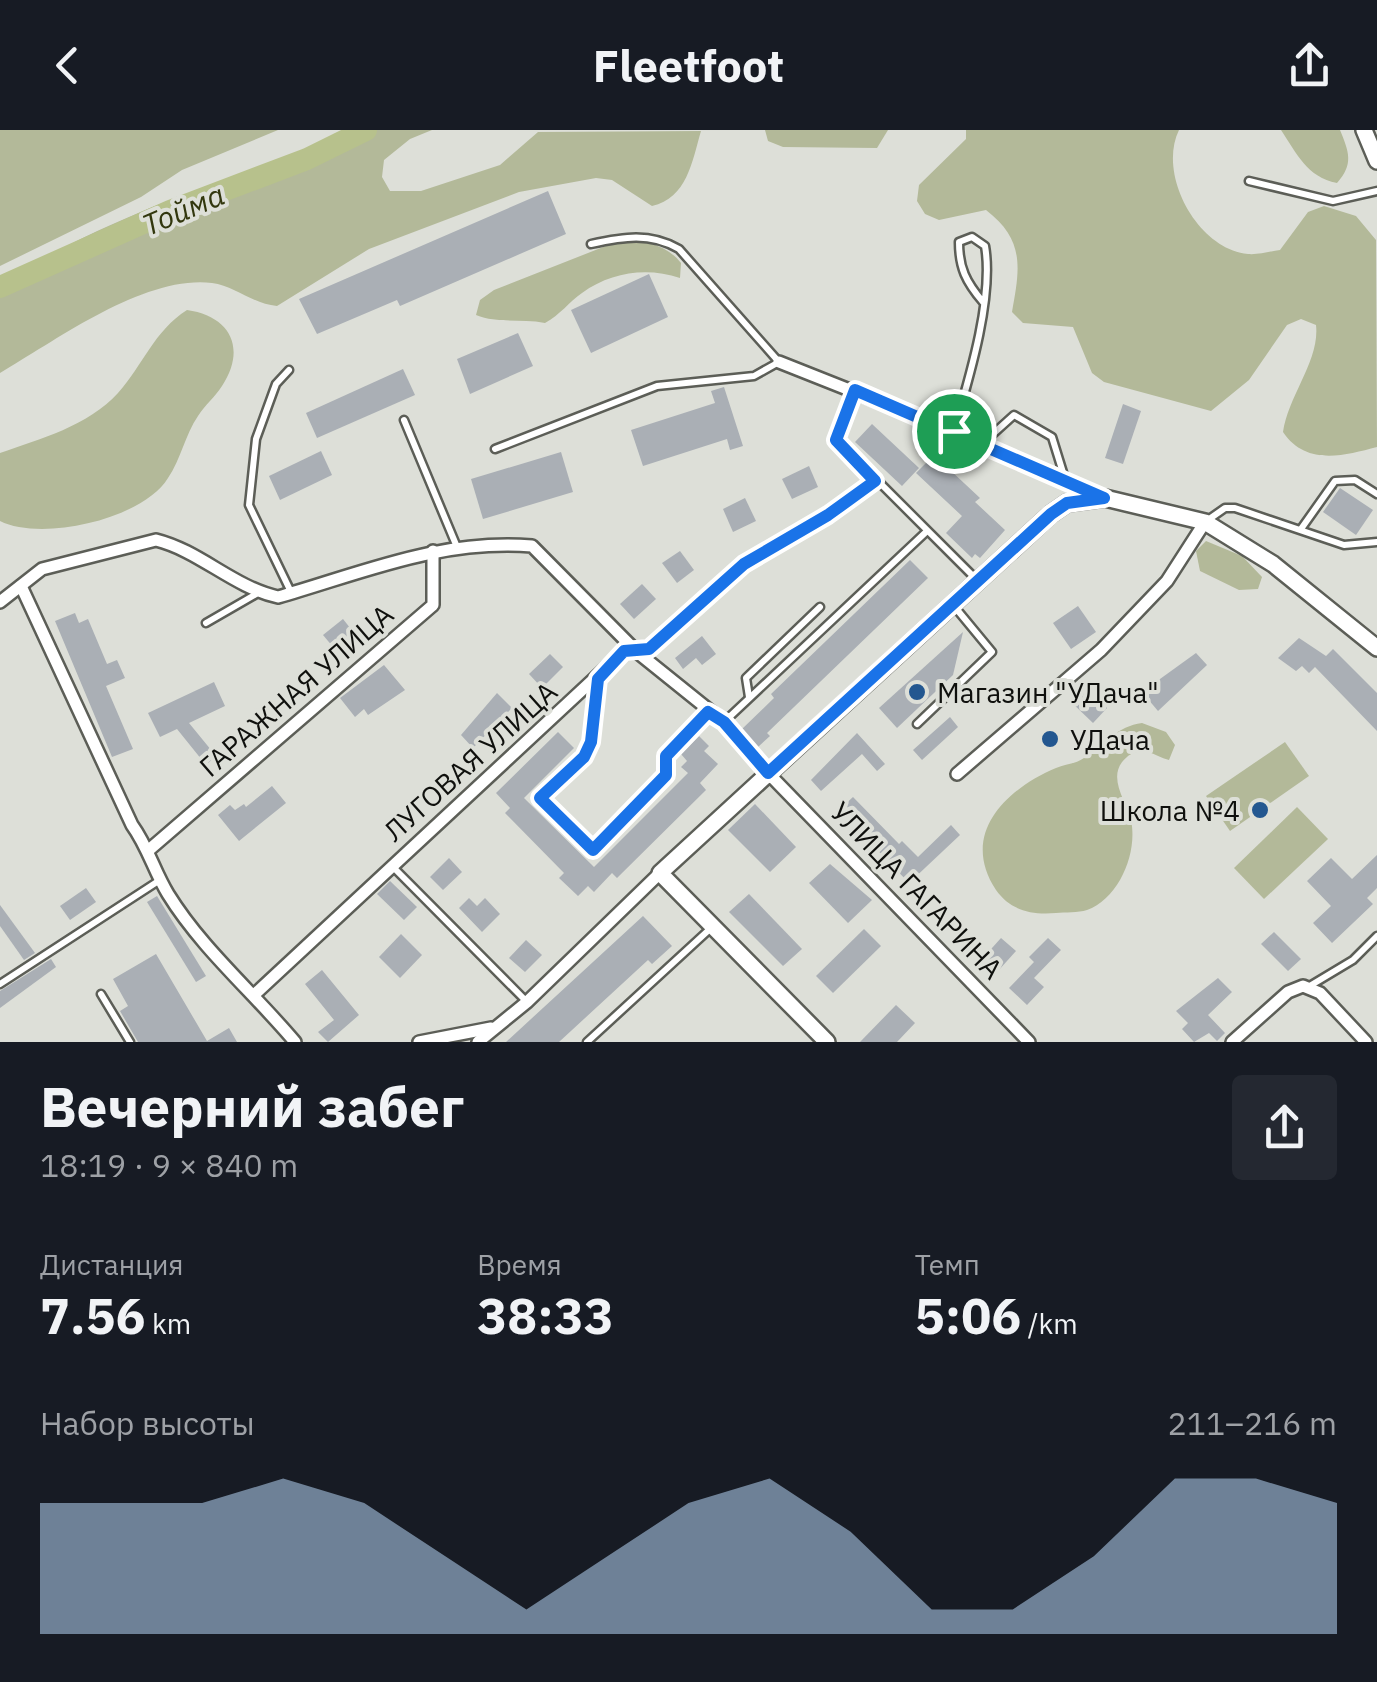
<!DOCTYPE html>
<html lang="ru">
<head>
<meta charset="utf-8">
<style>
  :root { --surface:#171b24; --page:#242831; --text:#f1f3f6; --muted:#9ea1a6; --accent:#94adc8 }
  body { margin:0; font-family:"IBM Plex Sans",sans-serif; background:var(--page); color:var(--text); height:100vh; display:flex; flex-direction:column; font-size:38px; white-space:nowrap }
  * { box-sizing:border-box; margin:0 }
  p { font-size:32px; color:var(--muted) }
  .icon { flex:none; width:55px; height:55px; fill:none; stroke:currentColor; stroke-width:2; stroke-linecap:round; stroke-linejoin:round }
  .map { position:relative; height:912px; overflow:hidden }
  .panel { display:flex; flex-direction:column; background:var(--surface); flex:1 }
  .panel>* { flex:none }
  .pin { position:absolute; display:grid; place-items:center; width:85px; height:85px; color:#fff; margin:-42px; border:5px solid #fff; border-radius:50%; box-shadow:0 2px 10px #0007 }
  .round { display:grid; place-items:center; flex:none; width:105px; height:105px; border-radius:10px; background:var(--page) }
  .overview { display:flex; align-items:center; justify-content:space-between; height:170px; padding:0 40px }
  h1 { font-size:55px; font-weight:800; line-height:75px }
  .stats { display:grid; grid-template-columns:repeat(3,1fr); gap:15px; height:170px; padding:10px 40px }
  .stats div { display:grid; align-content:center }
  .stats b { font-size:50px; font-weight:800 }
  .stats small { font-size:28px; font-weight:400 }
  .stats p { font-size:28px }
  .chart { height:280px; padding:20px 40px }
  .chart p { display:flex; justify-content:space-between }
  .chart svg { width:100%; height:180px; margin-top:10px; fill:var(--accent); opacity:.7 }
  header { display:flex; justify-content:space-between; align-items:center; height:130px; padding:0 40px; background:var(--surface); font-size:45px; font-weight:800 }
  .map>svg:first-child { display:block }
  .green { fill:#b3b999 }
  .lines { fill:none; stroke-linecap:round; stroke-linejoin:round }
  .river { stroke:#b7c18c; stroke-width:22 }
  .building { fill:#aaafb5 }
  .lane-casing { stroke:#5c5e57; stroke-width:11 }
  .street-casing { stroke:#5c5e57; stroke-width:16 }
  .secondary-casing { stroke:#5c5e57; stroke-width:20 }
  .lane { stroke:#fff; stroke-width:6 }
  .street { stroke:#fff; stroke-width:11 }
  .secondary { stroke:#fff; stroke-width:15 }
  .route-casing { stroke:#fff; stroke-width:20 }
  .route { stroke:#1a73e8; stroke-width:12 }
  .poi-dot { fill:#235790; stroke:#dddfd8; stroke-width:4 }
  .labels { text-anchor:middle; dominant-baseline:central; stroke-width:8; stroke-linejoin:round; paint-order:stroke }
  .street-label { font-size:28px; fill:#0f100d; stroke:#dddfd8 }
  .poi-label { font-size:28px; fill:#0f100d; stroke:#dddfd8; text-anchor:start }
  .water-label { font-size:30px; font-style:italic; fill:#32370e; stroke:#dddfd8 }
</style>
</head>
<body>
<header><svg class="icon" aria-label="back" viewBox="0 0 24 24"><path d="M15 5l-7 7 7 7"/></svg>Fleetfoot<svg class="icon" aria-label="share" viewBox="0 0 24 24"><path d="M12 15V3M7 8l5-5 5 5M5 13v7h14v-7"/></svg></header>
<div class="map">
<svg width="1377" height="912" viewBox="0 0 1377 912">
  <rect width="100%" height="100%" fill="#dddfd8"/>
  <g class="green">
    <path d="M0,0h278l-96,40 -41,27 -141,69z"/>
    <path d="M343,0h89l-22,9 -26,21 -2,17 8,14h31l79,-26 38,-33 163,-1c-9,31 -14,67 -49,75l-40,-26 -16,-2 -77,14 -150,57 -92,57c-24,-2 -42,-20 -65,-23 -68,-8 -155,57 -212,90v-79c53,-61 245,-120 326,-151z"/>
    <path d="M765,0h123l-11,18 -94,-1 -15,-6z"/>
    <path d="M966,0h213c-22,45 19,119 69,124 10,1 23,-3 32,-4l28,-38 16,-6 32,10 20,24 1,207c-34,9 -71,19 -94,-15 5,-36 37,-72 33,-107l-15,-6 -14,6 -38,55 -38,31 -107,-29 -12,-9 -19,-46 -50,-4 -11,-11c8,-44 13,-72 -26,-102l-47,10 -14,-6 -8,-13 2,-16 47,-46z"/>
    <path d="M1281,0h59c9,22 14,34 -3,53 -30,-6 -40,-29 -56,-53z"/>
    <path d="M621,110c24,1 45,4 60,23l-1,15c-33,-11 -69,-6 -98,15 -13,9 -22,22 -37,30 -23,-5 -47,1 -69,-8l4,-15 14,-10z"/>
    <path d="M187,180c43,6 60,38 35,76 -7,11 -17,19 -24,30 -13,19 -17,43 -30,62 -25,41 -126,64 -168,43v-68c40,-14 88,-27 118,-60 25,-28 36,-62 69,-83z"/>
    <path d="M1206,411l36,15 20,21 -4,12 -19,1 -39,-19 -4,-20z"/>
    <path d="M1142,593l24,9 9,13 -6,15c-8,-2 -14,-6 -21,-8 -7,-2 -17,1 -21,5 -22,18 -1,43 4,63 7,33 -12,78 -44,90 -9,3 -22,2 -31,3 -24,2 -45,-2 -60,-23 -37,-56 10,-101 60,-122 9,-4 20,-4 28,-10 19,-14 34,-32 58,-35z"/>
    <path d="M1285,612l24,34 -79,55 -24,-35z"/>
    <path d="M1297,677l31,32 -64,60 -30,-31z"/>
  </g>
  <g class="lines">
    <path class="river" d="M0,157l170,-76 137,-52 59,-29"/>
  </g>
  <g class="building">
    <path d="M548,61l18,43 -166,72 -3,-6 -80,34 -18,-35z"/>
    <path d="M649,144l19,43 -77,36 -20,-43z"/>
    <path d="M518,203l15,33 -63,28 -13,-35z"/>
    <path d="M403,239l12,26 -98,43 -11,-25z"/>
    <path d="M724,257l19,59 -13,4 -3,-11 -84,27 -12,-36 84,-27 -4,-12z"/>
    <path d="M1123,274l18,7 -18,53 -18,-6z"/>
    <path d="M872,294l47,44 -17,18 -47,-44z"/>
    <path d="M321,321l11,24 -52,25 -11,-24z"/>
    <path d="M561,322l12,40 -90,27 -12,-40z"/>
    <path d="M934,325l46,43 -5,4 30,28 -25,28 -5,-4 -3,4 -26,-25 16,-17 -46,-43z"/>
    <path d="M809,336l9,21 -26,12 -10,-20z"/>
    <path d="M1340,358l33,22 -17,25 -33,-23z"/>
    <path d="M745,368l11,23 -23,11 -10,-23z"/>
    <path d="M680,421l14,19 -17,13 -15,-20z"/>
    <path d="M910,430l18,18 -161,155 3,3 -12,11 -16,-18 32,-31 -3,-4z"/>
    <path d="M642,454l14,15 -22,20 -14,-15z"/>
    <path d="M1078,476l18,26 -25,17 -18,-26z"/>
    <path d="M75,483l4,10 9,-4 19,45 10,-4 8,18 -19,8 27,63 -21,8 -57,-136z"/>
    <path d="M343,489l15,19 -19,16 -16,-19z"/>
    <path d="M963,502l-10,43 -56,53 -18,-20z"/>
    <path d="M702,506l14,18 -14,11 -6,-7 -13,11 -8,-11z"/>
    <path d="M1299,508l27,18 7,-7 44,44v38l-62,-64 -6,6 -7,-7 -6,5 -18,-13z"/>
    <path d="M1196,523l11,12 -49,46 -16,-19z"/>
    <path d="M550,524l13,13 -21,21 -13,-14z"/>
    <path d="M384,535l21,25 -37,25 -4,-6 -9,8 -15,-19z"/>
    <path d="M214,552l11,24 -36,17 27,33 -10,9 -29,-36 -17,8 -12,-24z"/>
    <path d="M1083,555l24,23 -14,15 -24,-23z"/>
    <path d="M497,563l15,15 -39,40 -12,-13z"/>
    <path d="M950,587l8,10 -36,33 -9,-10z"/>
    <path d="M558,602l16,16 -50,50 70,69 94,-94 -7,-6 6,-6 -6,-7 18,-18 10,10 -5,5 14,13 -18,19 6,7 -89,88 -5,-5 -18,19 -6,-6 -10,10 -19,-18 5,-5 -59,-60 5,-5 -14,-15z"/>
    <path d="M857,603l28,31 -8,7 -15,-17 -41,37 -10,-11z"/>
    <path d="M272,656l14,17 -47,38 -21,-26 12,-10 5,5 9,-6 2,3z"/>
    <path d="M853,667l46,47 3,-3 16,16 33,-32 9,10 -51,48 -70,-73z"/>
    <path d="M755,674l41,43 -26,25 -42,-42z"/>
    <path d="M1377,725v33l-10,10 6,6 -41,39 -19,-20 18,-17 -24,-25 24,-23 21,21z"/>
    <path d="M449,728l13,14 -19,18 -13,-13z"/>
    <path d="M830,734l42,36 -24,23 -39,-40z"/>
    <path d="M390,751l27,26 -13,13 -27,-26z"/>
    <path d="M86,758l10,14 -26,18 -10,-14z"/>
    <path d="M749,764l53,55 -19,17 -54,-54z"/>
    <path d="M157,766l49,80 -10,6 -49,-80z"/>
    <path d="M469,768l8,8 8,-8 15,16 -18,18 -23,-24z"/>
    <path d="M0,775l35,48 -11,7 -24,-34z"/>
    <path d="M643,786l29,30 -20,18 -4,-4 -89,82h-53z"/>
    <path d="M864,799l17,17 -48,47 -17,-17z"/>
    <path d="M1274,802l27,27 -13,12 -27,-27z"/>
    <path d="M401,804l21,21 -22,23 -21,-21z"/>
    <path d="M1001,808l15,13 -18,20 -15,-13z"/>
    <path d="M1048,808l13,12 -27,28 10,9 -17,18 -18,-17 25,-26 -5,-5z"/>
    <path d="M526,810l16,15 -17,17 -16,-14z"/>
    <path d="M156,824l51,87 22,-13 8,14h-99l-18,-31 8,-5 -15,-27z"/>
    <path d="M51,829l5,8 -56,41v-17z"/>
    <path d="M322,840l37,45 -31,27 -10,-10 16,-12 -29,-36z"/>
    <path d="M1218,848l14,14 -24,23 17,18 -8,8 -8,-8 -15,9 -12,-13 6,-6 -12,-12z"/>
    <path d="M896,875l19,18 -18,19h-37z"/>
  </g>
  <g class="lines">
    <g class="lane-casing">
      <g id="lane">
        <path d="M1249,51l84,20 44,-10"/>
        <path d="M289,240l-13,14 -20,55 -7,66 42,87"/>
        <path d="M855,261l-19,48 142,142"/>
        <path d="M404,290l53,127"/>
        <path d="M954,300c15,-51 40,-133 31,-184l-13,-9 -13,5c0,26 7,40 24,60"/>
        <path d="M983,313l31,-28 38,22 13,42"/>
        <path d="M495,319l162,-63 97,-10 25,-14 -100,-113c-29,-17 -56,-12 -88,-5"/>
        <path d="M1205,392l20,-14h10l109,37 33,-3"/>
        <path d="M1301,399l34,-48 20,-1 22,14"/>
        <path d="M206,493l52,-30"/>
        <path d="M598,549c-8,70 -7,71 -59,119l54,52 73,-75 1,-19 41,-44"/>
        <path d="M749,567l-3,-19 74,-71"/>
        <path d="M724,592l202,-190"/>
        <path d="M917,594l75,-72 -38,-46"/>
        <path d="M393,737l134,135"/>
        <path d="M0,854l160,-104"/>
        <path d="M1308,857l45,-27 24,-24"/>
        <path d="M101,864l29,48"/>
        <path d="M587,912l124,-114"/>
      </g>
    </g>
    <g class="street-casing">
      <g id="street">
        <path d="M779,232l174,69 149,66"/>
        <path d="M21,456l111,239c16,22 22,46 36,69 34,55 85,98 127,148"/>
        <path d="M0,472l42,-33 114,-29c44,11 77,47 122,57 87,-25 162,-58 254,-51l105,106 87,70 44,51 261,269"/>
        <path d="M957,644l144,-124 66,-69 38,-59"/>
        <path d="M150,719l283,-244v-54"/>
        <path d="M255,864l369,-343 25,-2 95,-85 85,-49 46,-34"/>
        <path d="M419,912l72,-14"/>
        <path d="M478,912l49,-40 133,-129"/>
        <path d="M1232,912l56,-50 15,-6 17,7 46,49"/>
      </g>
    </g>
    <g class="secondary-casing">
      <g id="secondary">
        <path d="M1364,0l13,31"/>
        <path d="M827,912l-167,-169 391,-359 16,-11 38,-5 100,24 68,42 104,84"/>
      </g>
    </g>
    <use href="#lane" class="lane"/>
    <use href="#street" class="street"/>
    <use href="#secondary" class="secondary"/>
  </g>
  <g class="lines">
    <g class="route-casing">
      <path id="route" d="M855,260l249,108 -37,5 -16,11 -283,259 -44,-51 -16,-10 -42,44v19l-73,75 -53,-52 44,-41 7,-15 7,-63 26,-28 25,-2 95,-85 84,-49 47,-34 -39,-41z"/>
    </g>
    <use href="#route" class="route"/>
  </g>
  <g class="poi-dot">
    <circle cx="917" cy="562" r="10"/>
    <circle cx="1050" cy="609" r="10"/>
    <circle cx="1260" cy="680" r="10"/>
  </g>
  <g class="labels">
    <g class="street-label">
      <text transform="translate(296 560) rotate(-41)">ГАРАЖНАЯ УЛИЦА</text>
      <text transform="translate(470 631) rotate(-42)">ЛУГОВАЯ УЛИЦА</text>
      <text transform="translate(917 760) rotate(46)">УЛИЦА ГАГАРИНА</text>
    </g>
    <g class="poi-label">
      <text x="937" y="562">Магазин "УДача"</text>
      <text x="1070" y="609">УДача</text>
      <text x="1240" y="680" text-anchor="end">Школа №4</text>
    </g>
    <g class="water-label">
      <text transform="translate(183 79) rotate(-23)">Тойма</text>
    </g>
  </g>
</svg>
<div class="pin" style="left:954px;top:301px;background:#1e9e55"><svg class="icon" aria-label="arrive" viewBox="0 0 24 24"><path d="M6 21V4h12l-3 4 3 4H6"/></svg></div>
</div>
<section class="panel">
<div class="overview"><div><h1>Вечерний забег</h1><p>18:19 · 9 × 840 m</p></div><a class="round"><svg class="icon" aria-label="share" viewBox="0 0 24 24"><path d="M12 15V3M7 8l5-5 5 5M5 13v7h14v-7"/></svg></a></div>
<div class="stats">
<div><p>Дистанция</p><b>7.56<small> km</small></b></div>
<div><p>Время</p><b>38:33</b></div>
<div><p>Темп</p><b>5:06<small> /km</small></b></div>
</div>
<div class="chart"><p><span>Набор высоты</span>211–216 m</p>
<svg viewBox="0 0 160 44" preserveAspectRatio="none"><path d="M0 44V12L10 12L20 12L30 6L40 12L50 25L60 38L70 25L80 12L90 6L100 19L110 38L120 38L130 25L140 6L150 6L160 12V44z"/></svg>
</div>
</section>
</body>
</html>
